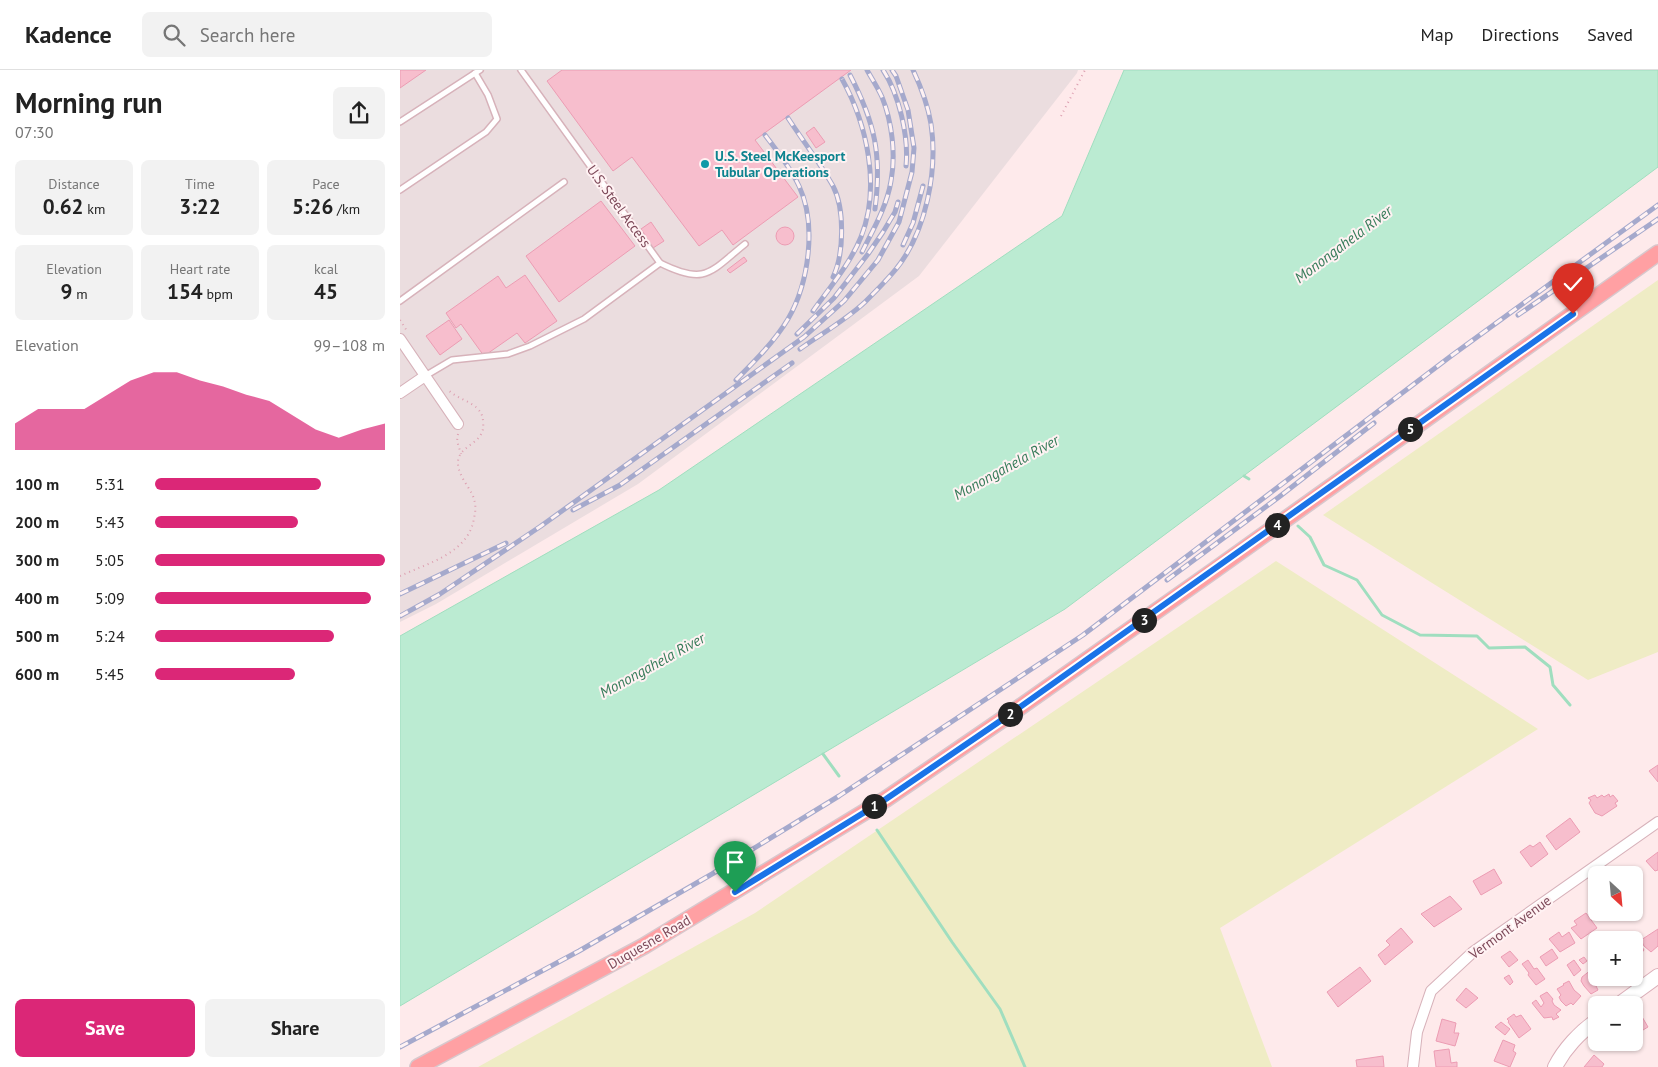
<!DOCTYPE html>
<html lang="en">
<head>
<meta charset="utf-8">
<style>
  :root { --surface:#fff; --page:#f2f2f2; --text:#222; --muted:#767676; --line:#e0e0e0; --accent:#db2777 }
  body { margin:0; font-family:"PT Sans",sans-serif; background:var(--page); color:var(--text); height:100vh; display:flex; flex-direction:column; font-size:19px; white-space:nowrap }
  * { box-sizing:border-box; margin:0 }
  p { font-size:16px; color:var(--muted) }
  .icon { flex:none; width:28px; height:28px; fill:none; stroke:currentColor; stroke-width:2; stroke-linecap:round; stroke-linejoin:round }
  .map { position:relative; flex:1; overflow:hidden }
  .details { display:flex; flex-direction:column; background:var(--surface); width:400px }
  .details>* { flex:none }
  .needle { width:32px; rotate:154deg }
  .controls { position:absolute; left:1188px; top:796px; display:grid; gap:10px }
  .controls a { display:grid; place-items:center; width:55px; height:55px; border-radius:8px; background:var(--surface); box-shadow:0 1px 4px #0004; font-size:25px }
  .pin { position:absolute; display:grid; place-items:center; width:42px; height:42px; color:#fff; margin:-51px -21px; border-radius:50% 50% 50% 0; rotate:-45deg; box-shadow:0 0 5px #0007 }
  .pin .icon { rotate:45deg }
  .km { position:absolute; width:25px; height:25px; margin:-12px; border-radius:50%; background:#222; color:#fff; font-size:14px; line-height:25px; text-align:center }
  .round { display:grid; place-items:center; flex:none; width:52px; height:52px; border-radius:8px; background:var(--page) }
  .overview { display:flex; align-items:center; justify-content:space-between; height:85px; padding:0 15px }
  h1 { font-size:28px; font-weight:600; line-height:38px }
  .metrics { display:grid; grid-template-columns:repeat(3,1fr); gap:8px; height:85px; padding:5px 15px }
  .metrics div { display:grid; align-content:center; border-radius:8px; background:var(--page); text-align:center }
  .metrics b { font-size:21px; font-weight:600 }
  .metrics small { font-size:14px; font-weight:400 }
  .metrics p { font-size:14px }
  .chart { height:140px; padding:10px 15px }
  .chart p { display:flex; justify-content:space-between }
  .chart svg { width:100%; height:90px; margin-top:5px; fill:var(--accent); opacity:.7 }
  .primary-button { display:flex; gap:10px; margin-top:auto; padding:10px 15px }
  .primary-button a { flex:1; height:58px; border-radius:8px; background:var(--accent); color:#fff; font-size:20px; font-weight:600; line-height:58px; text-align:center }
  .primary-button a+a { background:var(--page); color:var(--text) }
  ul { padding:0 15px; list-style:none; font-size:16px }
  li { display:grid; grid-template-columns:80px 60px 1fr; align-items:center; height:38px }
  li i { height:12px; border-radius:6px; background:var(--accent) }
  header { display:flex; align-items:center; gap:30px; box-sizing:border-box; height:70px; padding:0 25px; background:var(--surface); border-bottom:1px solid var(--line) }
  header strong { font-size:24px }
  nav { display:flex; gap:28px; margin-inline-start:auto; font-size:18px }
  .search { width:350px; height:45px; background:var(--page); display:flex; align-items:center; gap:12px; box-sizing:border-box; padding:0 18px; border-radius:8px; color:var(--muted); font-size:19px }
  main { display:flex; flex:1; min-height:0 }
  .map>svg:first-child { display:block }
  .industrial { fill:#ebdddf }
  .green { fill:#efecc5 }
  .water { fill:#bbebd2; stroke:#a0debf }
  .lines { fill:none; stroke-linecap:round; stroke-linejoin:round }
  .stream { stroke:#a0debf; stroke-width:3 }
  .building { fill:#f7becd; stroke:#ec9cb3 }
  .lane-casing { stroke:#d7b2ba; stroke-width:8 }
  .street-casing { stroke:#d7b2ba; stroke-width:12 }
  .secondary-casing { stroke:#dbafb9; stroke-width:16 }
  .primary-casing { stroke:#d8c8cd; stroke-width:18 }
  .path { stroke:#dda0b1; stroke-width:2; stroke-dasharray:1 4; stroke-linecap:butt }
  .lane { stroke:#fff; stroke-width:5 }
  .street { stroke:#fff; stroke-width:10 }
  .secondary { stroke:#fff; stroke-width:14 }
  .primary { stroke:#ffa0a3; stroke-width:15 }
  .rail-casing { stroke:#a5a9cc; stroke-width:5 }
  .rail { stroke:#fff2f3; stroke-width:3; stroke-dasharray:9; stroke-linecap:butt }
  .route-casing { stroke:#fff; stroke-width:10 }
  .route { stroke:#1a73e8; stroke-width:6 }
  .culture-dot { fill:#0f9aa8; stroke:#fff2f3; stroke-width:2 }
  .labels { text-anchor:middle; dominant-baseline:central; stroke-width:4; stroke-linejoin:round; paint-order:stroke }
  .culture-label { font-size:14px; font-weight:bold; fill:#0d838f; stroke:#fff2f3; text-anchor:start }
  .street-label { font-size:14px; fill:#7d4959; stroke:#fff2f3 }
  .water-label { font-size:15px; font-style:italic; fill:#377c5a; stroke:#fff2f3 }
</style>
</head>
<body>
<header>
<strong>Kadence</strong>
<div class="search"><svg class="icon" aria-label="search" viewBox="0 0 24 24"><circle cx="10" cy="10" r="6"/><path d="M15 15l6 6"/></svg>Search here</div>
<nav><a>Map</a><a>Directions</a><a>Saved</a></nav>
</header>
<main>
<section class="details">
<div class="overview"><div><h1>Morning run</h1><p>07:30</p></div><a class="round"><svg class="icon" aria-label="share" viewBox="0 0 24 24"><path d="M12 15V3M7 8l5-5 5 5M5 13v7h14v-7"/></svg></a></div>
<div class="metrics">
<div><p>Distance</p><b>0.62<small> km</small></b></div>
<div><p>Time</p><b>3:22</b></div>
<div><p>Pace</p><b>5:26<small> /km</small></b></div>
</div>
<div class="metrics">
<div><p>Elevation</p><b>9<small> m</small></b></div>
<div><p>Heart rate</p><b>154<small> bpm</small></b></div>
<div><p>kcal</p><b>45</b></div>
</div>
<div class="chart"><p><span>Elevation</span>99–108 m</p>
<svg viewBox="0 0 160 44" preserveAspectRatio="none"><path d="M0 44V31L10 24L20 24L30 24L40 17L50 10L60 6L70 6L80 10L90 13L100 17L110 20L120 27L130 34L140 38L150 34L160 31V44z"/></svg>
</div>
<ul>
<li><b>100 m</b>5:31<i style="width:72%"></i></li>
<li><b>200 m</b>5:43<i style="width:62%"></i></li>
<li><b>300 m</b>5:05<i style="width:100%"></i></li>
<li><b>400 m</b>5:09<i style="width:94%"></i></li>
<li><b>500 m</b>5:24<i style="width:78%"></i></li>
<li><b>600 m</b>5:45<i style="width:61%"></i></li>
</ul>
<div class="primary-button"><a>Save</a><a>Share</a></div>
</section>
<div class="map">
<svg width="1258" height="997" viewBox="0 0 1258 997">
  <rect width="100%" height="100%" fill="#feeaeb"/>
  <path class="industrial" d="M0,0h678l-1,3 -158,203 -281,208 -202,120 -36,18z"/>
  <g class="green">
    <path d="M1258,210v372l-70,28 -265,-165z"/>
    <path d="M876,491l262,168 -318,199 52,139h-794l277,-154z"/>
  </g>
  <path class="water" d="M724,0h534v97l-593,442 -665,397v-370l259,-146 403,-274z"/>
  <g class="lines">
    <g class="stream">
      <path d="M844,406l5,3"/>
      <path d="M898,456l12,11 14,28 33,15 25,35 38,20 57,1 12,12 36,-1 25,20 3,18 17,20"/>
      <path d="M423,684l16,22"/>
      <path d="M477,760l75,112 48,67 25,58"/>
    </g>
  </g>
  <g class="building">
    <path d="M0,0h26l-26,18z"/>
    <path d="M162,0h289l-96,70 43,57 -65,48 -11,-15 -23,16 -67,-89 -19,14 -66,-90z"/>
    <path d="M414,57l11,15 -9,6 -10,-15z"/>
    <path d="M201,131l34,45 -76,56 -33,-46z"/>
    <path d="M251,152l13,19 -11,7 -6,-8 -1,1 -3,-5 2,-1 -4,-6z"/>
    <circle cx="385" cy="166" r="9"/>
    <path d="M344,187l3,4 -17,12 -3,-3z"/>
    <path d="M125,205l32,46 -32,22 -8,-10 -33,23 -23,-32 -5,4 -10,-15 52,-37 8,12z"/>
    <path d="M49,250l13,19 -22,16 -14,-19z"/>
    <path d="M1258,695v17l-9,-11z"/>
    <path d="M1209,724l1,3 3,-2 5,6 -3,2 2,3 -15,10 -7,-3 -6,-10 2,-3 -3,-2 7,-3 2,3 5,-3 2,2z"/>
    <path d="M1170,748l10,14 -24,18 -10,-14z"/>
    <path d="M1140,772l8,12 -17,13 -11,-15 10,-7 3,2z"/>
    <path d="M1258,782v18l-3,1 -9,-10z"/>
    <path d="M1094,799l8,14 -21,12 -8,-14z"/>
    <path d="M1050,826l12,13 -28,18 -13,-13z"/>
    <path d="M1186,843l11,15 -16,11 -10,-11 6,-3 -3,-4z"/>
    <path d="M1001,858l12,14 -28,23 -7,-10 12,-10 -4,-4z"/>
    <path d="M1258,859v17l-7,6 -7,-6 -3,-6z"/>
    <path d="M1159,862l3,5 7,-5 6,11 -15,9 -11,-13z"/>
    <path d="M1237,869l7,11 -10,12v-21z"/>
    <path d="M1152,879l6,9 -12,8 -6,-9z"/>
    <path d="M1110,881l8,9 -9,7 -8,-10z"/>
    <path d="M1184,887l3,4 -4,3 -4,-4z"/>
    <path d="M1128,890l6,9 3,-1 8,11 -9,6 -8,-10 1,-2 -7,-9z"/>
    <path d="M1174,890l7,10 -7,6 -7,-11z"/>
    <path d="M1196,896v12h9v2l-9,6 2,4 -7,4 -7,-8 -3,-5 1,-4z"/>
    <path d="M960,897l11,14 -33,26 -11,-15z"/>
    <path d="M1109,905l4,7 -3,3 -6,-7z"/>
    <path d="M1169,911l5,9 7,6 -8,9 -2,-2 -5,3 -5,-5 -2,-4 2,-2 -4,-6 7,-4 -1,-1z"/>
    <path d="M1066,918l12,10 -12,10 -10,-8z"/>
    <path d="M1147,922l6,7 -1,2 2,4 7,5 -5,4 3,3 -6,3 -1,-3 -8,1 -12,-15 4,-3 5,7 3,-4 -4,-7z"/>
    <path d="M1114,944l2,3 5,-2 10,14 -12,9 -11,-16 1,-1 -2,-2z"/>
    <path d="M1241,945l7,12 -10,6 4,6 -13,8 -3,-5h8v-22z"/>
    <path d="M1042,949l14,4 -2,10h5l-4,13 -19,-5z"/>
    <path d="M1101,952l9,7 -5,6 -10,-8z"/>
    <path d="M1103,970l12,5 -2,6 3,2 -6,14 -16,-6z"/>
    <path d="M1049,979l2,14 6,-1v5h-21l-2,-16z"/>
    <path d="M1194,985l10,9 -2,3h-18z"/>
    <path d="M983,986l1,11h-27l-1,-7z"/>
  </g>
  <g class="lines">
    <g class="lane-casing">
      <g id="lane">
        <path d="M121,0l139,193c46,23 50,9 85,-19"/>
        <path d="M0,52l80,-52"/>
        <path d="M0,120l86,-58 11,-13 -9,-24 -13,-22"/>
        <path d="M0,231l164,-119"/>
        <path d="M25,306l27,-16 56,-6 22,-8 54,-27 76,-56"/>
      </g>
    </g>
    <g class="street-casing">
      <g id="street">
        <path d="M0,269l58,85"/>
        <path d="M0,323l25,-17"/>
        <path d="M1013,997l4,-35 14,-41 42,-39 185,-130"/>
      </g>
    </g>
    <g class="secondary-casing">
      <g id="secondary">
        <path d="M1218,935l40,-29"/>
        <path d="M1155,997c9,-18 25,-35 41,-46"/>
      </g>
    </g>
    <g class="primary-casing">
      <path id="primary" d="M18,997l226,-121 242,-147 120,-82 210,-148 442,-316"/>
    </g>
    <g class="path">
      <path d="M661,46l24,-46"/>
      <path d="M0,250l7,11"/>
      <path d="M58,364l-1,7 4,13"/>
      <path d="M0,506c28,-13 69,-23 74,-58 2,-8 2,-14 -1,-22 -5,-11 -16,-22 -15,-35 2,-17 28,-17 25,-39 0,-6 -2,-10 -6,-14 -8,-7 -20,-10 -29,-18"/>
    </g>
    <use href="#lane" class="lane"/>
    <use href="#street" class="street"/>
    <use href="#secondary" class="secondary"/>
    <use href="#primary" class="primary"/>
    <g class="rail-casing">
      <g id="rail">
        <path d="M483,0c16,24 26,67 23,96"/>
        <path d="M450,5c25,48 32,80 25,134"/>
        <path d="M388,48c15,23 32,45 45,68 12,23 11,69 0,91"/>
        <path d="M503,175l10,-22 10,-37"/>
        <path d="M462,182c11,-22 25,-46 29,-71 5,-27 1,-59 -9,-84 -4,-9 -10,-18 -15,-27"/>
        <path d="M413,241c17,-24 37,-47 48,-74 20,-50 6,-113 -19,-158"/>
        <path d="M1118,245l140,-96"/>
        <path d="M397,264l37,-36 34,-44 15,-22 12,-20 3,-10"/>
        <path d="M400,279c21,-15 46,-29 65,-47 10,-10 22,-22 31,-33 30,-37 42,-98 35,-145 -3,-18 -10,-37 -18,-54"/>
        <path d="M336,310c18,-18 39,-39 52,-61 21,-36 29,-95 11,-133 -9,-19 -22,-35 -34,-51"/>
        <path d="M173,440l47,-25 172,-122"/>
        <path d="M767,510l112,-83 95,-74"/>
        <path d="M0,524l106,-51"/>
        <path d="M0,546l40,-22 101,-68 263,-189 40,-36 34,-41 21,-38 13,-50 2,-24 -6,-38 -12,-34 -4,-6"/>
        <path d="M0,977l179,-96 133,-77 127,-78 244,-161 368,-279 207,-151"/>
      </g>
    </g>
    <use href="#rail" class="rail"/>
  </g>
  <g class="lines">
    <g class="route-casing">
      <path id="route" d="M335,822l151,-93 120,-82 567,-403"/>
    </g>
    <use href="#route" class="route"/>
  </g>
  <circle class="culture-dot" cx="305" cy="94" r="5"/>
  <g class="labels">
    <g class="culture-label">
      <text x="315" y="86">U.S. Steel McKeesport<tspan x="315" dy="16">Tubular Operations</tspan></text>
    </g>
    <g class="street-label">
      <text transform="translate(219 136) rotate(54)">U.S. Steel Access</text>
      <text transform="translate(1110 857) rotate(-36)">Vermont Avenue</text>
      <text transform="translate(249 872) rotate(-30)">Duquesne Road</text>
    </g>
    <g class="water-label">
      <text transform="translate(943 174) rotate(-37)">Monongahela River</text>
      <text transform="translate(606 397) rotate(-29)">Monongahela River</text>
      <text transform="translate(252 595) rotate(-29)">Monongahela River</text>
    </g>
  </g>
</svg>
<div class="controls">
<a><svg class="needle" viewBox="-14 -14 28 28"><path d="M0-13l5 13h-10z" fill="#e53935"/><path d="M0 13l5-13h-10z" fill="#767676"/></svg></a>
<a>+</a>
<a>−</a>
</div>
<div class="pin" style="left:335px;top:822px;background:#1e9e55"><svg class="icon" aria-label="arrive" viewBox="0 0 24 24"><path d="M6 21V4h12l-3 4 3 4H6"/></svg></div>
<div class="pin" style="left:1173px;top:244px;background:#d93025"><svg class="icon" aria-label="check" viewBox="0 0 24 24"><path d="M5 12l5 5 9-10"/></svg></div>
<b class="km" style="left:474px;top:736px">1</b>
<b class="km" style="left:610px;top:644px">2</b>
<b class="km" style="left:744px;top:550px">3</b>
<b class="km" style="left:877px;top:455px">4</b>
<b class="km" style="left:1010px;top:359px">5</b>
</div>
</main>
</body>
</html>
